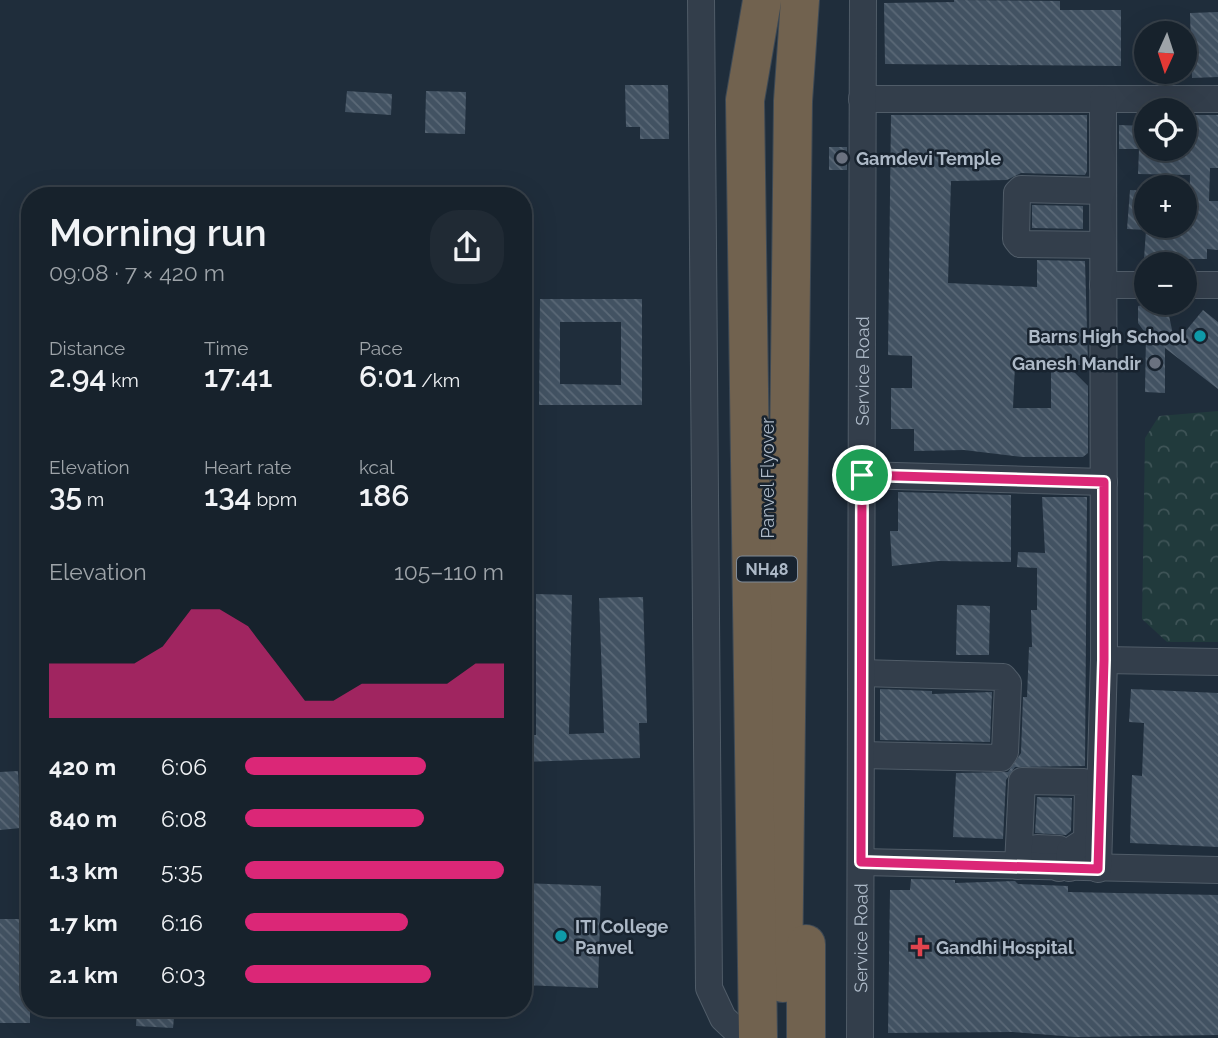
<!DOCTYPE html>
<html lang="en">
<head>
<meta charset="utf-8">
<style>
  :root { --surface:#17222c; --page:#202a34; --text:#f1f3f6; --muted:#9ea4a9; --line:#363f48; --accent:#db2777 }
  body { margin:0; font-family:Raleway,sans-serif; background:var(--page); color:var(--text); height:100vh; display:flex; flex-direction:column; font-size:26px; white-space:nowrap }
  * { box-sizing:border-box; margin:0 }
  p { font-size:23px; color:var(--muted) }
  .icon { flex:none; width:38px; height:38px; fill:none; stroke:currentColor; stroke-width:2; stroke-linecap:round; stroke-linejoin:round }
  .map { position:relative; flex:1; overflow:hidden }
  .details { position:absolute; left:21px; top:187px; width:511px; height:830px; display:flex; flex-direction:column; background:var(--surface); border-radius:28px; box-shadow:0 7px 28px #0002,0 0 0 2px var(--line) }
  .details>* { flex:none }
  .needle { width:46px; rotate:183deg }
  .fabs { position:absolute; left:1134px; top:21px; display:grid; gap:14px }
  .fabs a { display:grid; place-items:center; width:63px; height:63px; border-radius:50%; background:var(--surface); box-shadow:0 7px 28px #0002,0 0 0 2px var(--line); font-size:35px }
  .pin { position:absolute; display:grid; place-items:center; width:60px; height:60px; color:#fff; margin:-30px; border:4px solid #fff; border-radius:50%; box-shadow:0 2px 7px #0007 }
  .round { display:grid; place-items:center; flex:none; width:74px; height:74px; border-radius:28px; background:var(--page) }
  .overview { display:flex; align-items:center; justify-content:space-between; height:119px; padding:0 28px }
  h1 { font-size:38px; font-weight:600; line-height:52px }
  .metrics { display:grid; grid-template-columns:repeat(3,1fr); gap:10px; height:119px; padding:7px 28px }
  .metrics div { display:grid; align-content:center }
  .metrics b { font-size:30px; font-weight:600 }
  .metrics small { font-size:19px; font-weight:400 }
  .metrics p { font-size:19px }
  .chart { height:196px; padding:14px 28px }
  .chart p { display:flex; justify-content:space-between }
  .chart svg { width:100%; height:126px; margin-top:7px; fill:var(--accent); opacity:.7 }
  ul { padding:0 28px; list-style:none; font-size:23px }
  li { display:grid; grid-template-columns:112px 84px 1fr; align-items:center; height:52px }
  li i { height:18px; border-radius:9px; background:var(--accent) }
  .map>svg:first-child { display:block }
  .park { fill:url(#park-crowns) }
  .building { fill:url(#building-back-hatch); fill-rule:evenodd }
  .lines { fill:none; stroke-linecap:round; stroke-linejoin:round }
  .minor-casing { stroke:#505c68; stroke-width:28 }
  .highway-casing { stroke:#3d4955; stroke-width:40 }
  .minor { stroke:#333e4b; stroke-width:26 }
  .highway { stroke:#71624f; stroke-width:38 }
  .route-casing { stroke:#fff; stroke-width:14 }
  .route { stroke:#db2777; stroke-width:9 }
  .worship-dot { fill:#6b7280; stroke:#18232f; stroke-width:2.5 }
  .culture-dot { fill:#0f9aa8; stroke:#18232f; stroke-width:2.5 }
  .health-dot { fill:#e0444e; stroke:#18232f; stroke-width:2.5 }
  .labels { text-anchor:middle; dominant-baseline:central; stroke-width:5; stroke-linejoin:round; paint-order:stroke }
  .shield { fill:#18232f; stroke:#808c99; stroke-width:2 }
  .shield-label { font-size:16px; font-weight:bold; fill:#adb9c7 }
  .poi-label { font-size:18px; font-weight:bold; fill:#adb9c7; stroke:#18232f; text-anchor:start }
  .street-label { font-size:18px; fill:#adb9c7; stroke:#18232f }
</style>
</head>
<body>
<div class="map">
<svg width="1218" height="1038" viewBox="0 0 1218 1038">
  <defs>
    <pattern id="park-crowns" width="20" height="18" patternUnits="userSpaceOnUse" patternTransform="scale(1.75)"><rect width="20" height="18" fill="#213a3c"/><path d="M2 6a3 3 0 1 1 6 0M12 15a3 3 0 1 1 6 0" fill="none" stroke="#3f5457"/></pattern>
    <pattern id="building-back-hatch" width="6" height="6" patternUnits="userSpaceOnUse" patternTransform="scale(1.75)"><rect width="6" height="6" fill="#425262"/><path d="M-1 5l2 2M0 0l6 6M5-1l2 2" fill="none" stroke="#5b6977"/></pattern>
  </defs>
  <rect width="100%" height="100%" fill="#1f2d3b"/>
  <path class="park" d="M1218,411v231h-51l-25,-23 3,-181 14,-22z"/>
  <g class="building">
    <path d="M954,0l106,1v9h61v56l-236,-2 -1,-61 70,-1z"/>
    <path d="M1218,12v65l-26,1 -2,-65z"/>
    <path d="M625,85h43l1,54h-29v-12h-14z"/>
    <path d="M347,91l45,3 -1,21 -46,-3z"/>
    <path d="M426,91l40,1 -1,42 -40,-1z"/>
    <path d="M891,115h196v56l-2,4 -64,-2 -14,7 -56,1 -3,102 89,4v-27l48,1 3,104h-21l21,21v67l-5,4h-61l-58,-7 -50,1v-22h-23v-41h21v-32l-24,-1zM1015,365l36,1v42h-38z"/>
    <path d="M1191,115h27v53h-8l-1,33h9v49l-11,-1v10h-63l2,-29 -19,-1 3,-39 16,1v35h43l1,-51 -52,-1 1,-25h-20v-24l27,1v23h45z"/>
    <rect x="829" y="147" width="18" height="23"/>
    <path d="M1032,205l51,1v23l-51,-1z"/>
    <path d="M540,299h102v106h-103zM560,322h61v63l-61,-1z"/>
    <path d="M1153,303l14,3 8,38 28,-34 15,12v67l-53,-41v45l-20,-1 1,-58 -8,-11v-17z"/>
    <path d="M898,492l113,3v67l-72,-1 -47,5 -2,-35h8z"/>
    <path d="M1042,497h45l-2,269 -70,1 -9,13 -3,59 -50,-2 3,-64 52,-1 13,-19 2,-56h4l2,-50h3l-1,-37h6v-42l-20,-1 1,-15 27,1z"/>
    <path d="M536,594l36,1 -3,139 35,-1 -5,-135 44,-1 4,126h-8l1,35 -117,4v-26l13,-1z"/>
    <path d="M957,605l33,1 -1,49h-33z"/>
    <path d="M880,689l52,2v3l60,-2 -2,50 -110,-2z"/>
    <path d="M1131,689l87,4v154l-88,-4 2,-68 10,1 2,-53 -15,-1z"/>
    <path d="M18,771l3,57 -21,2v-58z"/>
    <path d="M1037,797l35,1 -1,33 -5,4 -31,-2z"/>
    <path d="M911,879l44,1v3l60,-2 3,3 50,2v6l150,3v140l-143,2 -62,-5 -125,1 2,-143h20z"/>
    <path d="M523,883l78,3 -3,102 -75,-3z"/>
    <rect x="0" y="919" width="30" height="104"/>
    <path d="M137,1008h38l-2,20 -37,-2z"/>
  </g>
  <g class="lines">
    <g class="minor-casing">
      <g id="minor">
        <path d="M701,0l8,988 14,30 21,20"/>
        <path d="M862,99h356"/>
        <path d="M1103,191l-82,-2 -4,4 -1,46 4,5 83,1"/>
        <path d="M1103,285h43"/>
        <path d="M1185,285h33"/>
        <path d="M861,475l243,7"/>
        <path d="M1104,660l114,2"/>
        <path d="M861,755l140,3 4,-6 3,-69 -5,-6 -142,-4"/>
        <path d="M1037,848l22,1v19"/>
        <path d="M861,862l357,8"/>
        <path d="M1018,866l4,-85 62,1 4,3 -1,55 -17,11 -1,17"/>
        <path d="M1098,869l6,-209 -1,-561"/>
        <path id="s1" d="M860,1038l3,-1038"/>
      </g>
    </g>
    <g class="highway-casing">
      <g id="highway">
        <path d="M783,983l10,-882 7,-101"/>
        <path d="M758,1038l-13,-938 17,-99"/>
        <path d="M806,1038v-94"/>
      </g>
    </g>
    <use href="#minor" class="minor"/>
    <use href="#highway" class="highway"/>
  </g>
  <g class="lines">
    <g class="route-casing">
      <path id="route" d="M862,475l242,7v178l-6,209 -237,-7z"/>
    </g>
    <use href="#route" class="route"/>
  </g>
  <g class="worship-dot">
    <circle cx="842" cy="158" r="7"/>
    <circle cx="1155" cy="363" r="7"/>
  </g>
  <g class="culture-dot">
    <circle cx="1200" cy="336" r="7"/>
    <circle cx="561" cy="936" r="7"/>
  </g>
  <path class="health-dot" d="M916.5 936.5h7v7h7v7h-7v7h-7v-7h-7v-7h7z"/>
  <g class="labels">
    <rect class="shield" x="737" y="556.5" width="60" height="25" rx="5"/>
    <g class="shield-label">
      <text x="767" y="569">NH48</text>
    </g>
    <g class="poi-label">
      <text x="856" y="158">Gamdevi Temple</text>
      <text x="1186" y="336" text-anchor="end">Barns High School</text>
      <text x="1141" y="363" text-anchor="end">Ganesh Mandir</text>
      <text x="575" y="926">ITI College<tspan x="575" dy="21">Panvel</tspan></text>
      <text x="936" y="947">Gandhi Hospital</text>
    </g>
    <g class="street-label">
      <text stroke="none"><textPath href="#s1" startOffset="667">Service Road</textPath></text>
      <text transform="translate(767 478) rotate(-90)">Panvel Flyover</text>
      <text stroke="none"><textPath href="#s1" startOffset="100">Service Road</textPath></text>
    </g>
  </g>
</svg>
<div class="fabs">
<a><svg class="needle" viewBox="-14 -14 28 28"><path d="M0-13l5 13h-10z" fill="#e53935"/><path d="M0 13l5-13h-10z" fill="#9ea4a9"/></svg></a>
<a><svg class="icon" aria-label="locate" viewBox="0 0 24 24"><circle cx="12" cy="12" r="6"/><path d="M12 2v4M12 18v4M2 12h4M18 12h4"/></svg></a>
<a>+</a>
<a>−</a>
</div>
<div class="pin" style="left:862px;top:475px;background:#1e9e55"><svg class="icon" aria-label="arrive" viewBox="0 0 24 24"><path d="M6 21V4h12l-3 4 3 4H6"/></svg></div>
<section class="details">
<div class="overview"><div><h1>Morning run</h1><p>09:08 · 7 × 420 m</p></div><a class="round"><svg class="icon" aria-label="share" viewBox="0 0 24 24"><path d="M12 15V3M7 8l5-5 5 5M5 13v7h14v-7"/></svg></a></div>
<div class="metrics">
<div><p>Distance</p><b>2.94<small> km</small></b></div>
<div><p>Time</p><b>17:41</b></div>
<div><p>Pace</p><b>6:01<small> /km</small></b></div>
</div>
<div class="metrics">
<div><p>Elevation</p><b>35<small> m</small></b></div>
<div><p>Heart rate</p><b>134<small> bpm</small></b></div>
<div><p>kcal</p><b>186</b></div>
</div>
<div class="chart"><p><span>Elevation</span>105–110 m</p>
<svg viewBox="0 0 160 44" preserveAspectRatio="none"><path d="M0 44V25L10 25L20 25L30 25L40 19L50 6L60 6L70 12L80 25L90 38L100 38L110 32L120 32L130 32L140 32L150 25L160 25V44z"/></svg>
</div>
<ul>
<li><b>420 m</b>6:06<i style="width:70%"></i></li>
<li><b>840 m</b>6:08<i style="width:69%"></i></li>
<li><b>1.3 km</b>5:35<i style="width:100%"></i></li>
<li><b>1.7 km</b>6:16<i style="width:63%"></i></li>
<li><b>2.1 km</b>6:03<i style="width:72%"></i></li>
</ul>
</section>
</div>
</body>
</html>
